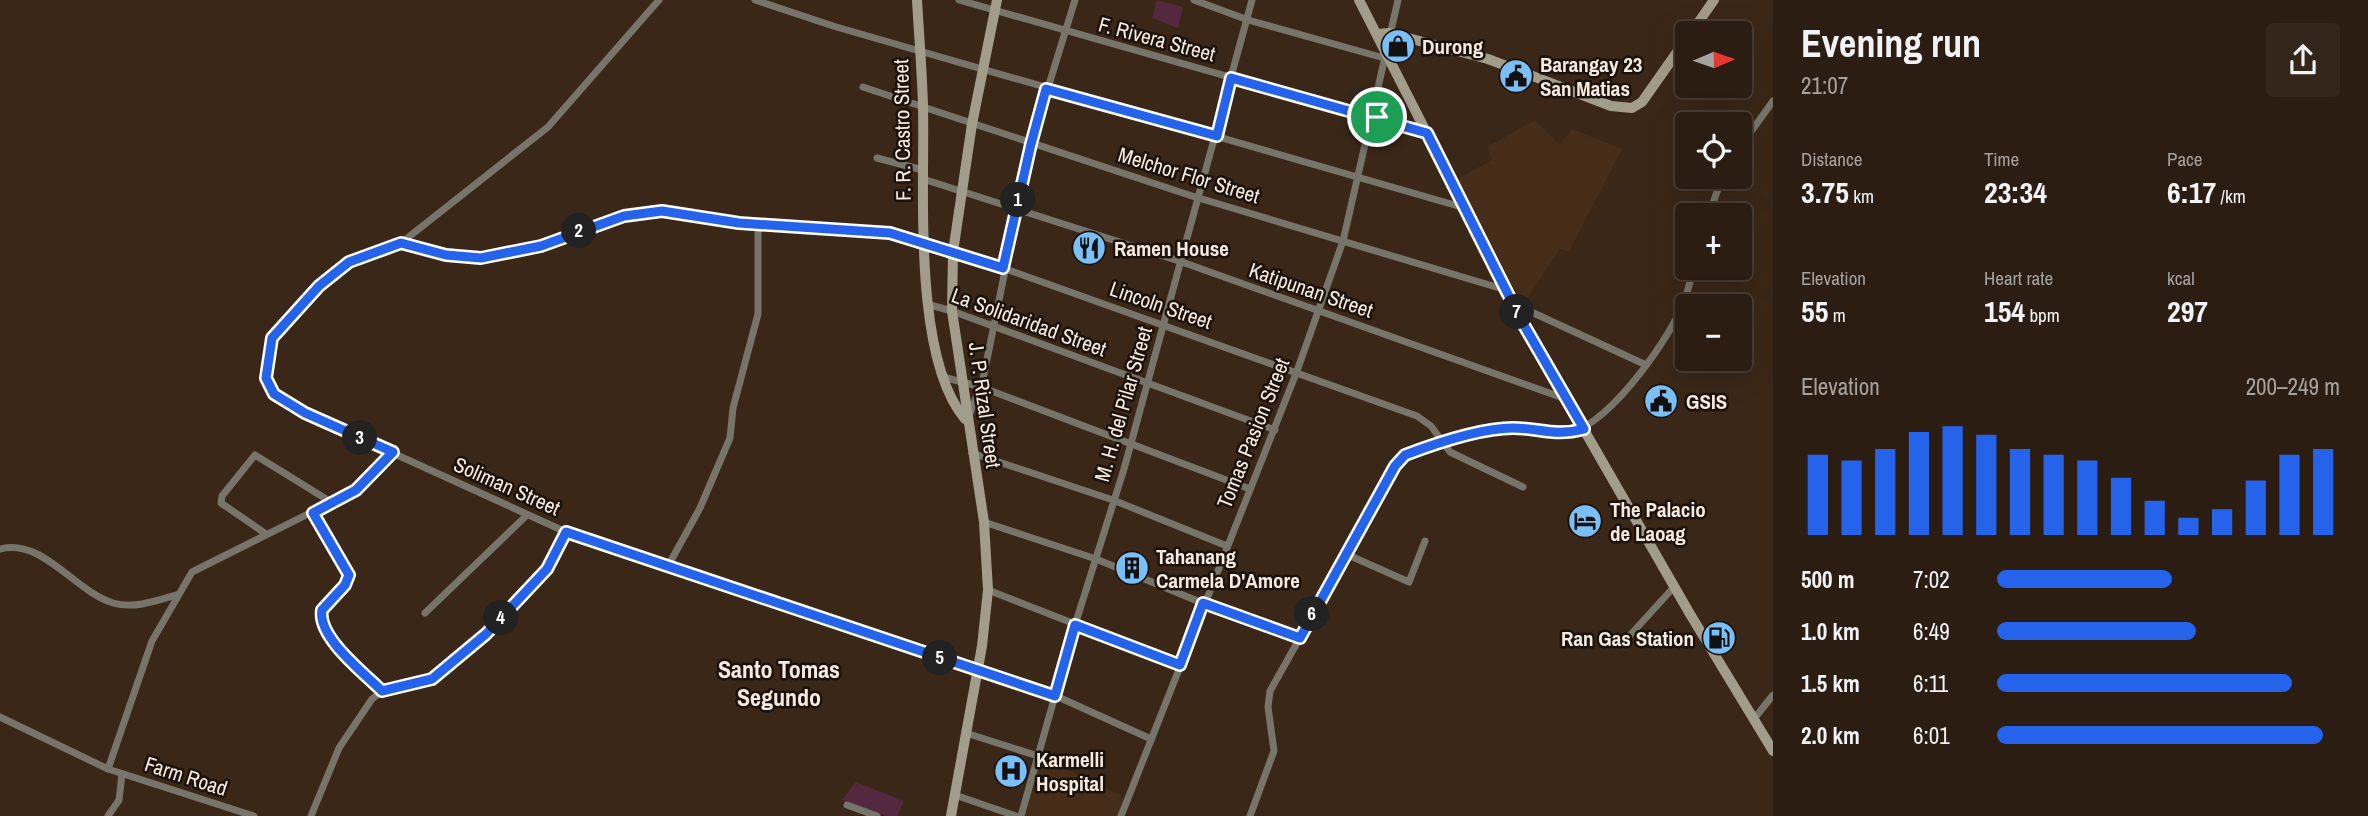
<!DOCTYPE html>
<html lang="en">
<head>
<meta charset="utf-8">
<style>
  :root { --surface:#2c1d12; --page:#34261b; --text:#f1f3f6; --muted:#a6a29f; --line:#483b32; --accent:#2563eb }
  body { margin:0; font-family:"Archivo Narrow",sans-serif; background:var(--page); color:var(--text); height:100vh; display:flex; flex-direction:column; font-size:26px; white-space:nowrap }
  * { box-sizing:border-box; margin:0 }
  p { font-size:23px; color:var(--muted) }
  .icon { flex:none; width:38px; height:38px; fill:none; stroke:currentColor; stroke-width:2; stroke-linecap:round; stroke-linejoin:round }
  .map { position:relative; flex:1; overflow:hidden }
  .panel { display:flex; flex-direction:column; background:var(--surface); width:595px }
  .panel>* { flex:none }
  .needle { width:46px; rotate:88deg }
  .buttons { position:absolute; left:1675px; top:21px; display:grid; gap:14px }
  .buttons a { display:grid; place-items:center; width:77px; height:77px; border-radius:7px; background:var(--surface); box-shadow:0 7px 28px #0002,0 0 0 2px var(--line); font-size:35px }
  .pin { position:absolute; display:grid; place-items:center; width:60px; height:60px; color:#fff; margin:-30px; border:4px solid #fff; border-radius:50%; box-shadow:0 2px 7px #0007 }
  .km { position:absolute; width:35px; height:35px; margin:-18px; border-radius:50%; background:#222; color:#fff; font-size:19px; line-height:35px; text-align:center }
  .round { display:grid; place-items:center; flex:none; width:74px; height:74px; border-radius:7px; background:var(--page) }
  .headline { display:flex; align-items:center; justify-content:space-between; height:119px; padding:0 28px }
  h1 { font-size:38px; font-weight:800; line-height:52px }
  .metrics { display:grid; grid-template-columns:repeat(3,1fr); gap:10px; height:119px; padding:7px 28px }
  .metrics div { display:grid; align-content:center }
  .metrics b { font-size:30px; font-weight:800 }
  .metrics small { font-size:19px; font-weight:400 }
  .metrics p { font-size:19px }
  .chart { height:196px; padding:14px 28px }
  .chart p { display:flex; justify-content:space-between }
  .chart svg { width:100%; height:126px; margin-top:7px; stroke:var(--accent); stroke-width:6 }
  ul { padding:0 28px; list-style:none; font-size:23px }
  li { display:grid; grid-template-columns:112px 84px 1fr; align-items:center; height:52px }
  li i { height:18px; border-radius:9px; background:var(--accent) }
  main { display:flex; flex:1; min-height:0 }
  .map>svg:first-child { display:block }
  .built { fill:#462d19 }
  .green { fill:#54293f }
  .lines { fill:none; stroke-linecap:round; stroke-linejoin:round }
  .street { stroke:#777469; stroke-width:7 }
  .secondary { stroke:#a29d8b; stroke-width:10 }
  .route-casing { stroke:#fff; stroke-width:14 }
  .route { stroke:#2563eb; stroke-width:9 }
  .labels { text-anchor:middle; dominant-baseline:central; stroke-width:5; stroke-linejoin:round; paint-order:stroke }
  .street-label { font-size:21px; fill:#f7eae0; stroke:#1b120b }
  .poi-label { font-size:21px; font-weight:bold; fill:#f7eae0; stroke:#1b120b; text-anchor:start }
  .quarter-label { font-size:24px; font-weight:bold; fill:#f7eae0; stroke:#1b120b }
</style>
</head>
<body>
<main>
<div class="map">
<svg width="1773" height="816" viewBox="0 0 1773 816">
  <rect width="100%" height="100%" fill="#3a2718"/>
  <g class="built">
    <path d="M1535,120l24,25 13,-16 50,20 -53,103 -9,-3 -37,56 -66,-126 35,-19 -5,-13z"/>
    <path d="M1042,757l82,40 -6,19h-94z"/>
  </g>
  <g class="green">
    <path d="M1157,0l26,7 -5,21 -26,-10z"/>
    <path d="M856,782l48,19 -7,15h-11l-44,-16z"/>
  </g>
  <g class="lines">
    <g class="street">
      <path d="M659,0l-111,127 -147,116 -66,28 -59,62 -6,12 -3,39 7,10 31,19 261,119 490,164 95,43"/>
      <path d="M755,0l78,26 632,182"/>
      <path d="M959,0l467,133"/>
      <path d="M1194,0l54,20 136,38"/>
      <path d="M863,87l329,109 314,94"/>
      <path d="M1740,147l33,-46"/>
      <path d="M877,158l46,12"/>
      <path d="M923,179l259,83 384,137"/>
      <path d="M1709,215l13,-38"/>
      <path d="M401,243l45,12 35,3 60,-12 83,-30 38,-5 77,13 151,9 113,35 414,148 14,10 19,26 73,35"/>
      <path d="M930,305l22,6 323,119"/>
      <path d="M1517,312l8,-3 119,55"/>
      <path d="M943,377l38,10 269,102"/>
      <path d="M969,416l14,-37 48,-236 44,-143"/>
      <path d="M972,453l141,47 114,46"/>
      <path d="M313,513l36,62 -4,10 -23,25 -1,12 9,18 52,51"/>
      <path d="M984,522l112,37 104,43 99,36"/>
      <path d="M266,534l-45,-31 1,-7 33,-41 76,47"/>
      <path d="M0,549c43,-11 74,42 113,54 20,6 43,-2 63,-8"/>
      <path d="M1346,554l63,28 16,-41"/>
      <path d="M668,566l32,-58 30,-70 3,-30 25,-94v-90"/>
      <path d="M988,590l192,75"/>
      <path d="M425,613l102,-98"/>
      <path d="M1623,643l51,-56"/>
      <path d="M0,717l108,52 146,47"/>
      <path d="M1754,719l19,-24"/>
      <path d="M966,733l72,23"/>
      <path d="M108,769l44,-128 40,-69 164,-82 37,-38"/>
      <path d="M955,795l61,21"/>
      <path d="M847,805l30,11"/>
      <path d="M108,816l11,-16 3,-26"/>
      <path d="M311,816l28,-68 33,-49 13,-10 47,-10 54,-45 61,-65 19,-37"/>
      <path d="M1021,816l54,-191 49,-156 128,-469"/>
      <path d="M1121,816l176,-445 46,-130 55,-241"/>
      <path d="M1250,816l24,-65 -6,-44 2,-16 130,-231c17,-15 93,-33 117,-32 16,1 32,9 47,6 42,-5 100,-88 117,-125 6,-13 9,-28 13,-41"/>
    </g>
    <g class="secondary">
      <path d="M917,0c2,35 5,71 6,106 2,80 -11,251 42,313"/>
      <path d="M1359,0l171,336 160,278 83,137"/>
      <path d="M1691,33l23,-33"/>
      <path d="M1378,34l11,-1 99,26 123,47 21,2 10,-6 45,-64"/>
      <path d="M951,816l31,-170 6,-56 -4,-68 -32,-211 1,-59 19,-128 25,-124"/>
    </g>
  </g>
  <g class="lines">
    <g class="route-casing">
      <path id="route" d="M1231,78l196,55 94,187 63,109c-30,8 -44,-1 -71,-1 -31,0 -79,16 -108,27l-10,11 -95,172 -97,-35 -23,62 -105,-40 -20,71 -489,-164 -19,37 -61,65 -54,45 -50,12c-18,-18 -65,-54 -60,-81l23,-25 4,-10 -36,-62 43,-23 37,-38 -88,-39 -31,-19 -8,-16 6,-40 47,-52 30,-24 52,-19 45,12 35,3 60,-12 83,-30 38,-5 77,12 151,10 113,35 28,-124 15,-55 171,47z"/>
    </g>
    <use href="#route" class="route"/>
  </g>
  <defs>
    <g id="shop-disc" transform="scale(1.75)"><circle r="9.5" fill="#7abff8" stroke="#1b120b"/><path d="M-5-2.5h2.3a2.7 3.5 0 0 1 5.4 0H5L5.5 6h-11ZM-1.5-2.5h3a1.5 2.3 0 0 0-3 0Z" fill="#111"/></g>
    <g id="civic-disc" transform="scale(1.75)"><circle r="9.5" fill="#7abff8" stroke="#1b120b"/><path d="M-.6-6.5H3V-4.5H.6V-3L4-1V1h2V6H-6V1h2V-1L-.6-3ZM-1.2 2.5V6h2.4V2.5Z" fill="#111"/></g>
    <g id="restaurant-disc" transform="scale(1.75)"><circle r="9.5" fill="#7abff8" stroke="#1b120b"/><path d="M-5-6h1v4h1v-4h1v4h1v-4h1v5L-1.5 .5V6h-2V.5L-5-1ZM5-6V6H3V1.5H1.5Q1.5-4 5-6Z" fill="#111"/></g>
    <g id="hotel-disc" transform="scale(1.75)"><circle r="9.5" fill="#7abff8" stroke="#1b120b"/><path d="M-6-4.5h1.5V1H6V5H4.5V3h-9V5H-6ZM-4 0a1.8 1.8 0 1 1 3.6 0ZM.5 0V-2.5h3Q6-2.5 6 0Z" fill="#111"/></g>
    <g id="building-disc" transform="scale(1.75)"><circle r="9.5" fill="#7abff8" stroke="#1b120b"/><path d="M-4-6H4V6H1V3H-1V6H-4ZM-2.5-4.3h1.7v1.8h-1.7ZM.8-4.3h1.7v1.8H.8ZM-2.5-1h1.7V.8h-1.7ZM.8-1h1.7V.8H.8Z" fill="#111"/></g>
    <g id="fuel-disc" transform="scale(1.75)"><circle r="9.5" fill="#7abff8" stroke="#1b120b"/><path d="M-5.5-6h7V0h2V4h1.3V-2.5L3-4.5l.8-.8L6-3V5H2.5V1h-1V6h-7ZM-4.2-4.7v3.2H.2V-4.7Z" fill="#111"/></g>
    <g id="hospital-disc" transform="scale(1.75)"><circle r="9.5" fill="#7abff8" stroke="#1b120b"/><path d="M-5-5h3v3.5h4V-5h3V5h-3V1.5h-4V5h-3Z" fill="#111"/></g>
  </defs>
  <g fill-rule="evenodd">
    <use href="#shop-disc" x="1398" y="46"/>
    <use href="#civic-disc" x="1516" y="76"/>
    <use href="#restaurant-disc" x="1089" y="248"/>
    <use href="#civic-disc" x="1661" y="401"/>
    <use href="#hotel-disc" x="1585" y="521"/>
    <use href="#building-disc" x="1132" y="568"/>
    <use href="#fuel-disc" x="1719" y="638"/>
    <use href="#hospital-disc" x="1011" y="771"/>
  </g>
  <g class="labels">
    <g class="street-label">
      <text transform="translate(1157 39) rotate(15)">F. Rivera Street</text>
      <text transform="translate(902 130) rotate(-91)">F. R. Castro Street</text>
      <text transform="translate(1189 175) rotate(17)">Melchor Flor Street</text>
      <text transform="translate(1311 290) rotate(19)">Katipunan Street</text>
      <text transform="translate(1161 305) rotate(19)">Lincoln Street</text>
      <text transform="translate(1029 322) rotate(20)">La Solidaridad Street</text>
      <text transform="translate(1123 404) rotate(-74)">M. H. del Pilar Street</text>
      <text transform="translate(985 405) rotate(82)">J. P. Rizal Street</text>
      <text transform="translate(1253 433) rotate(-68)">Tomas Pasion Street</text>
      <text transform="translate(507 486) rotate(24)">Soliman Street</text>
      <text transform="translate(186 776) rotate(18)">Farm Road</text>
    </g>
    <g class="poi-label">
      <text x="1422" y="46">Durong</text>
      <text x="1540" y="64">Barangay 23<tspan x="1540" dy="24">San Matias</tspan></text>
      <text x="1114" y="248">Ramen House</text>
      <text x="1686" y="401">GSIS</text>
      <text x="1610" y="509">The Palacio<tspan x="1610" dy="24">de Laoag</tspan></text>
      <text x="1156" y="556">Tahanang<tspan x="1156" dy="24">Carmela D'Amore</tspan></text>
      <text x="1694" y="638" text-anchor="end">Ran Gas Station</text>
      <text x="1036" y="759">Karmelli<tspan x="1036" dy="24">Hospital</tspan></text>
    </g>
    <g class="quarter-label">
      <text x="779" y="669">Santo Tomas<tspan x="779" dy="28">Segundo</tspan></text>
    </g>
  </g>
</svg>
<div class="buttons">
<a><svg class="needle" viewBox="-14 -14 28 28"><path d="M0-13l5 13h-10z" fill="#e53935"/><path d="M0 13l5-13h-10z" fill="#a6a29f"/></svg></a>
<a><svg class="icon" aria-label="locate" viewBox="0 0 24 24"><circle cx="12" cy="12" r="6"/><path d="M12 2v4M12 18v4M2 12h4M18 12h4"/></svg></a>
<a>+</a>
<a>−</a>
</div>
<div class="pin" style="left:1377px;top:117px;background:#1e9e55"><svg class="icon" aria-label="arrive" viewBox="0 0 24 24"><path d="M6 21V4h12l-3 4 3 4H6"/></svg></div>
<b class="km" style="left:1018px;top:200px">1</b>
<b class="km" style="left:579px;top:231px">2</b>
<b class="km" style="left:360px;top:438px">3</b>
<b class="km" style="left:501px;top:618px">4</b>
<b class="km" style="left:940px;top:658px">5</b>
<b class="km" style="left:1312px;top:614px">6</b>
<b class="km" style="left:1517px;top:312px">7</b>
</div>
<section class="panel">
<div class="headline"><div><h1>Evening run</h1><p>21:07</p></div><a class="round"><svg class="icon" aria-label="share" viewBox="0 0 24 24"><path d="M12 15V3M7 8l5-5 5 5M5 13v7h14v-7"/></svg></a></div>
<div class="metrics">
<div><p>Distance</p><b>3.75<small> km</small></b></div>
<div><p>Time</p><b>23:34</b></div>
<div><p>Pace</p><b>6:17<small> /km</small></b></div>
</div>
<div class="metrics">
<div><p>Elevation</p><b>55<small> m</small></b></div>
<div><p>Heart rate</p><b>154<small> bpm</small></b></div>
<div><p>kcal</p><b>297</b></div>
</div>
<div class="chart"><p><span>Elevation</span>200–249 m</p>
<svg viewBox="0 0 160 44" preserveAspectRatio="none"><path d="M5 44V16M15 44V18M25 44V14M35 44V8M45 44V6M55 44V9M65 44V14M75 44V16M85 44V18M95 44V24M105 44V32M115 44V38M125 44V35M135 44V25M145 44V16M155 44V14"/></svg>
</div>
<ul>
<li><b>500 m</b>7:02<i style="width:51%"></i></li>
<li><b>1.0 km</b>6:49<i style="width:58%"></i></li>
<li><b>1.5 km</b>6:11<i style="width:86%"></i></li>
<li><b>2.0 km</b>6:01<i style="width:95%"></i></li>
</ul>
</section>
</main>
</body>
</html>
